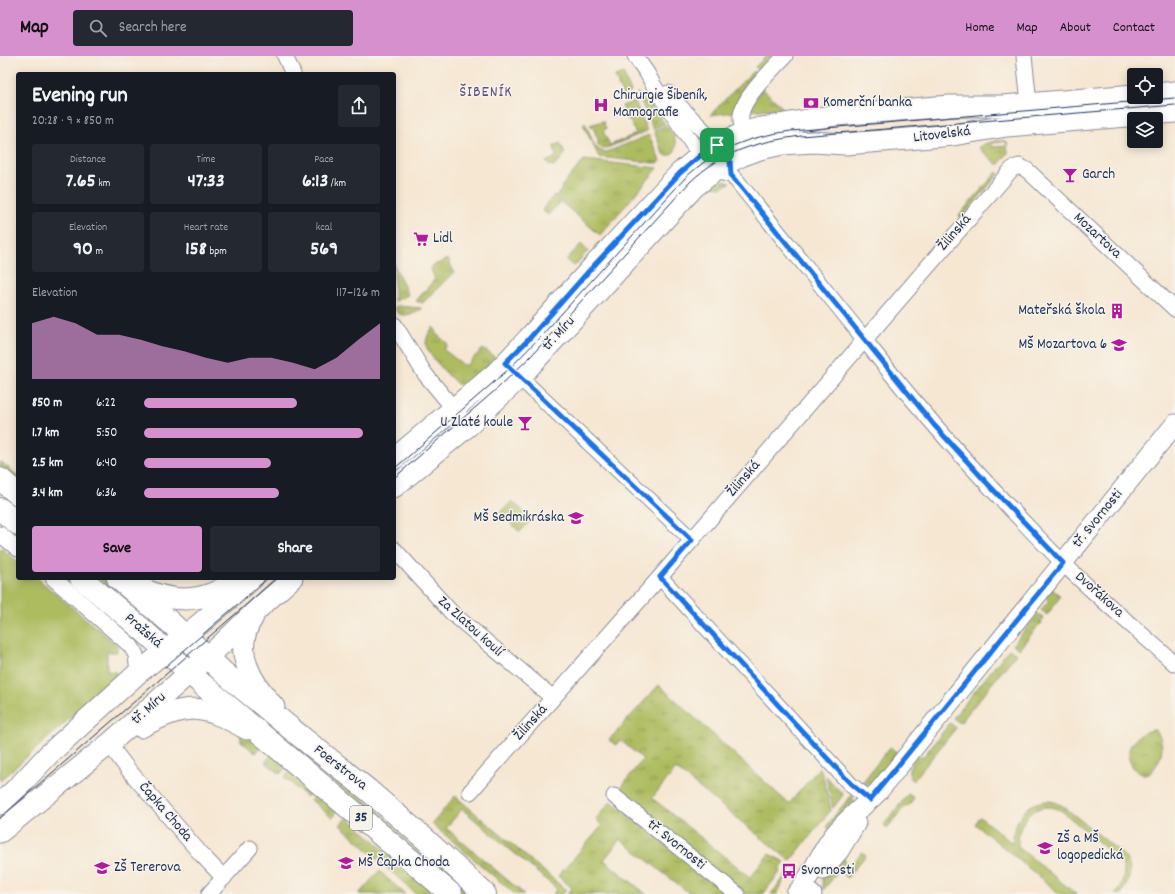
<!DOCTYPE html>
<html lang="en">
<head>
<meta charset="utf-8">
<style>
  :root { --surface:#171b24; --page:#242831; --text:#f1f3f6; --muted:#9ea1a6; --accent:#d690ce }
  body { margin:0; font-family:Dekko,sans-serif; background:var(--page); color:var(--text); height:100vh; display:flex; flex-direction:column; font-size:15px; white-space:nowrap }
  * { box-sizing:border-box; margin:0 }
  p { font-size:13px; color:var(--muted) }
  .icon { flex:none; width:22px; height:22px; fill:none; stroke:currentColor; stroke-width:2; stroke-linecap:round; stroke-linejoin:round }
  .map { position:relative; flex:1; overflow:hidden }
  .side { position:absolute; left:16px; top:16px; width:380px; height:508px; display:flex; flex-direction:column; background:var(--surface); border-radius:4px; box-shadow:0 2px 10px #0003 }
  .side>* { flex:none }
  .fabs { position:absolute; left:1127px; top:12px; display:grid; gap:8px }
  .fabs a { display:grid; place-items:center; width:36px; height:36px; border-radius:4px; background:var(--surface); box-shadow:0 2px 10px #0003; font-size:20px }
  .pin { position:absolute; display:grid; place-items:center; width:34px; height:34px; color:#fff; margin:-17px; border-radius:8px; box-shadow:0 2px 6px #0006 }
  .round { display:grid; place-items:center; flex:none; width:42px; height:42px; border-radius:4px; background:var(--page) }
  .headline { display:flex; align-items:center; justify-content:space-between; height:68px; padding:0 16px }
  h1 { font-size:22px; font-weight:700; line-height:30px }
  .metrics { display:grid; grid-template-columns:repeat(3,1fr); gap:6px; height:68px; padding:4px 16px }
  .metrics div { display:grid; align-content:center; border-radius:4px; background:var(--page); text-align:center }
  .metrics b { font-size:20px; font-weight:700 }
  .metrics small { font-size:11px; font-weight:400 }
  .metrics p { font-size:11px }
  .chart { height:112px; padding:8px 16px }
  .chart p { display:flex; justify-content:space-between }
  .chart svg { width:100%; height:72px; margin-top:4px; fill:var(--accent); opacity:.7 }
  .action { display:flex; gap:8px; margin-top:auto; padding:8px 16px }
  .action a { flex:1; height:46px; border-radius:4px; background:var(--accent); color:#111; font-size:16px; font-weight:700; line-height:46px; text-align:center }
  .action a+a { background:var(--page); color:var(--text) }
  ul { padding:0 16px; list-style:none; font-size:13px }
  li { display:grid; grid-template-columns:64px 48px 1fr; align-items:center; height:30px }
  li i { height:10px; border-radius:5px; background:var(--accent) }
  header { display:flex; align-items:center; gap:24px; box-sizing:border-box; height:56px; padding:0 20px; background:var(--accent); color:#111 }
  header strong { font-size:19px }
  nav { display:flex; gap:22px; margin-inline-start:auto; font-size:14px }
  .search { width:280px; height:36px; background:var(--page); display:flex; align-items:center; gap:10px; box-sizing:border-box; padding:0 14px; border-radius:4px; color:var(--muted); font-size:15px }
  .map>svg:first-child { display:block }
  .grass { fill:url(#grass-tufts); stroke:#64765e; fill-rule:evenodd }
  .garden { fill:#adbc5f; stroke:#64765e }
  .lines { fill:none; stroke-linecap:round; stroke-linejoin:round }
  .minor-casing { stroke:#888b98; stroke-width:17 }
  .tertiary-casing { stroke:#888b98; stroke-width:21 }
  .secondary-casing { stroke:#888b98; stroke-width:23 }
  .primary-casing { stroke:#888b98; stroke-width:24 }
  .minor { stroke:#fff; stroke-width:15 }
  .tertiary { stroke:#fff; stroke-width:19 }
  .secondary { stroke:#fff; stroke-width:21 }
  .primary { stroke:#fff; stroke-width:22 }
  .tram { stroke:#1b2f5e; stroke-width:1 }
  .route-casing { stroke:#fff; stroke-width:8 }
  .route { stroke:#1a73e8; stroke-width:5 }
  .labels { text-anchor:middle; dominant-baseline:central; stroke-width:3; stroke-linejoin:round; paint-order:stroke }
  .shield { fill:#f7f3e8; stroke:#5d6a87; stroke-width:1 }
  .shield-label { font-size:14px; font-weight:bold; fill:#1b2f5e }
  .poi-label { font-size:15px; fill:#1b2f5e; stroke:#f7f3e8; text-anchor:start }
  .street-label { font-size:15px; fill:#1b2f5e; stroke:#f7f3e8 }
  .neighbourhood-label { font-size:16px; letter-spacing:1px; fill:#5c5180; stroke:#f7f3e8 }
</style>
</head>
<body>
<header>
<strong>Map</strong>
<div class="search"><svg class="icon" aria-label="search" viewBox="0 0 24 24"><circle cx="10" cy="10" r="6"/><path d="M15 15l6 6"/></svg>Search here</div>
<nav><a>Home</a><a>Map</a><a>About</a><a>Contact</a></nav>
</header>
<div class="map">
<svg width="1175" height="838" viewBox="0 0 1175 838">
  <defs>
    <pattern id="grass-tufts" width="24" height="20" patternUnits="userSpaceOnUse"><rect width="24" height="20" fill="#adbc5f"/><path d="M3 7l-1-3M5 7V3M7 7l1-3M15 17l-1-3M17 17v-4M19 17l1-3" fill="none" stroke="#8c9952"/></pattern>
  </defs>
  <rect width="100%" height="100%" fill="#f7f3e8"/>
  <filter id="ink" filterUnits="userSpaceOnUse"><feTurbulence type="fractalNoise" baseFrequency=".025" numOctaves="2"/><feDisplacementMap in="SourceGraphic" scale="8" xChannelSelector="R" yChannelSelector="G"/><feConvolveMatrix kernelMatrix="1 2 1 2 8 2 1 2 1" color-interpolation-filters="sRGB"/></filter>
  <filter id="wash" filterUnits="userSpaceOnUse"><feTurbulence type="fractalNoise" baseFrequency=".012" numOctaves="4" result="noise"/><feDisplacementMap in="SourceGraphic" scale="16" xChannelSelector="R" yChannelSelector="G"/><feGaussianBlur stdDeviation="0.9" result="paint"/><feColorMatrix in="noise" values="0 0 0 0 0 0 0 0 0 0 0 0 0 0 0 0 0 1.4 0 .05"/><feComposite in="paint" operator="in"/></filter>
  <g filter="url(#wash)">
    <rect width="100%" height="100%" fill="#f6e7d3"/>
    <g class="grass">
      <path d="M767,0h8l-15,15 -5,-4z"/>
      <path d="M753,15l3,4 -20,29 -2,8 -24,3z"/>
      <path d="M623,17l8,19 -8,4 -8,-19z"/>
      <path d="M762,32l21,20 -36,3z"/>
      <path d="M637,36l27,30 1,1 -12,6z"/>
      <path d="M635,45l12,30 -40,17h-6l-4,-5 2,-1 -6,-15h-2l-1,-2 13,-4 3,8 -3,2 7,14 26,-11 -6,-14h-2l-6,-14z"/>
      <path d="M585,67l10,24 8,5h4l42,-17 11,26 -3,2h-4l-54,-6 -16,-33z"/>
      <path d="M666,69c7,8 18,26 1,31l-4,-3 -9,-22z"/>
      <path d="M1006,85l1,1 1,11 -10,12 -19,-17c5,-7 19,-7 27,-7zM1006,85l1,5 -15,1v-4z"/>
      <path d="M560,87l4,8v4l-7,9 -4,2 -4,-1 -3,-3 10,-5 -2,-11z"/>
      <path d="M584,104l74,8 -58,67 -39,-33 -13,13 -6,-5 12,-15 2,1 6,-7 -1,-2z"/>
      <path d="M997,116l2,2 -38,44 -2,-3z"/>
      <path d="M721,124l9,3 -9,4 -19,-2z"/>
      <path d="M581,188l7,7 -13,14 -2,1 -7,-6z"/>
      <path d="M448,203l6,13 -31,31 -7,-2 19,-22 -5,-12z"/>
      <path d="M394,208l14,31 -14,6z"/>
      <path d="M397,250l24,2v1c-9,5 -21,11 -27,-1z"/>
      <path d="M433,271l4,4 -2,2 13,11 -4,6 21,16 18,-17 12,8c-8,10 -24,31 -38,27 -7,-7 -30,-30 -31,-39 0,-7 3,-13 7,-18z"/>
      <path d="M0,405l18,15v7l-18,-16z"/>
      <path d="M98,522h7l56,48 -3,2z"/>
      <path d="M1051,532l7,6 2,3 -13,18 -6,-5 7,-8 -2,-7z"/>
      <path d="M1038,558l6,5 -25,30 -6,-5z"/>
      <path d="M1009,593l7,5 -56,69 -7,-5z"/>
      <path d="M214,622l117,98 22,14 121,104h-11l-252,-213z"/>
      <path d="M659,629l130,119 30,-36 3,4 9,38 -41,51 -114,-92 -24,29 98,79 19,-23 16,8 -6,7 2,2 -18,23h-18l-128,-102 26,-33 -23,-19 -4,5 -7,-5z"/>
      <path d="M271,638l40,32 -1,4 -40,-34z"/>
      <path d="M950,667l6,5 -43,53c-8,-9 -3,-15 3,-24h7z"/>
      <path d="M1155,674c20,19 -9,66 -25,32 -7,-16 10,-31 25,-32z"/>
      <path d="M240,675l21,14 -6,8 -14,-12z"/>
      <path d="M890,691l9,7 -26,28 -5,3 -7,-1z"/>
      <path d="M272,698l14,14 -6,6 -15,-12z"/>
      <path d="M290,716l23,18 -6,7 -23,-20z"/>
      <path d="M826,720l17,19 -10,13z"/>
      <path d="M318,737l19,18 -5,7 -21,-18z"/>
      <path d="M852,738l2,8 -25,27 -2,-3 1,-2z"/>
      <path d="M908,738l6,4 -6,8 -2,-1 -19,23 -3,-3z"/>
      <path d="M455,740l111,94 -3,4h-10l4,-5 -95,-80 -16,19 78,66h-9l-83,-70z"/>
      <path d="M611,745l116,93h-37l-70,-55 -16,21 42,34h-79l5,-6 -14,-12 44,-50 -6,-7z"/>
      <path d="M347,761l88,77h-19l-76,-69z"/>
      <path d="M862,796l4,3 -19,23 -4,-3z"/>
      <path d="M840,800l5,4v4l-22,26v-12z"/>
      <path d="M379,815l26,23h-46z"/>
      <path d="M788,817l-11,21h-6z"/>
    </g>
    <g class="garden">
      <path d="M512,445l20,18 -12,13 -20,-19z"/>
      <path d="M1,492l17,14v16h19l80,67v7h-10v19l9,1v5l-116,104v-232z"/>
      <path d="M1049,745l5,1 9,4 56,45c16,14 12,27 2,43h-6c8,-10 12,-21 6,-33l-59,-50c-26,-14 -46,11 -44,36l58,47h-16l-85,-70 5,-7 32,26c2,-22 13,-42 37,-42z"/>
    </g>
  </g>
  <g filter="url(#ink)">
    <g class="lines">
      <g class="minor-casing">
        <g id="minor">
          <path d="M285,0l8,18"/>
          <path d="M635,0l12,17 7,13 39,59 21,26 17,4 6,6 120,149c62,82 133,159 205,232 36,36 76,68 113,102"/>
          <path d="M1024,0l5,47"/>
          <path d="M668,37c17,21 39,38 56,60"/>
          <path d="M744,77c-2,-6 -4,-12 -3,-18 2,-18 32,-46 44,-59"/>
          <path d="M394,268l31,50 43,52"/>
          <path d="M513,315l179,169"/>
          <path d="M0,478l18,15"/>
          <path d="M394,493l58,64 101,85"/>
          <path d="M660,521l191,208 19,15"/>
          <path d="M53,522l78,68 5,9 2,18"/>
          <path d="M109,688l18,24 73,85 24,25"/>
          <path d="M470,736l190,-215 352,-408 7,-3 8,4 148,139"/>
          <path d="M614,740l123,98"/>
          <path d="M804,830l10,8"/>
          <path d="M209,838l41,-46"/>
        </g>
      </g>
      <g class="tertiary-casing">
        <g id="tertiary">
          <path d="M823,814l16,-19 17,-28"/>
          <path d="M796,838c16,-17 23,-40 37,-58 13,-17 30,-29 45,-44l297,-368"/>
        </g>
      </g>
      <g class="secondary-casing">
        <g id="secondary">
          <path d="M1156,38l19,-2"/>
          <path d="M394,403l103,-87 31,-33 60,-67 92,-99 21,-18 16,-10 22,-10 17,-6 80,-14 114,-9h53l131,-11"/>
          <path d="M394,431l74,-61 52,-49 174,-190 27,-21 20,-10 19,-7 22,-5 31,-2 32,2 63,-5 45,-4 54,-9 168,-14"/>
          <path d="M128,525c37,22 72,26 108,-1"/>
          <path d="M253,561c-22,33 -2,65 21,90"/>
          <path d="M141,671c46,-25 61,-23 106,2"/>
          <path d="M0,748l21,-20 27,-29 90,-82 63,-50 52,-45"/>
          <path d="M0,776l109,-88 114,-101 38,-37 31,-28"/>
        </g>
      </g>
      <g class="primary-casing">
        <g id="primary">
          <path d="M0,423l18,15"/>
          <path d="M0,453l18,15"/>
          <path d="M81,522l62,52 60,55 248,209"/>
          <path d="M118,522l53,45 53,50 71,59 73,58 57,49 60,55"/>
        </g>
      </g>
      <use href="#minor" class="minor"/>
      <use href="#tertiary" class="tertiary"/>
      <use href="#secondary" class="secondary"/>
      <use href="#primary" class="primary"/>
      <g class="tram">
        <path d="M394,413l116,-101 32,-33 143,-157c32,-30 63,-41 106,-47l384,-33"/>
        <path d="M394,422l105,-91 32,-31 159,-174c33,-31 66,-40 111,-46l374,-31"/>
        <path d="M165,611l103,-89"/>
        <path d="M0,762l277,-240"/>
      </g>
    </g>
  </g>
  <g class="lines" filter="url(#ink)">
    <g class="route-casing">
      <path id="route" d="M717,89l13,16 1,14 203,250 52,57 77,81 -193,237 -19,-16 -191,-207 32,-37 -187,-177 23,-23 60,-68 92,-99 21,-18z"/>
    </g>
    <use href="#route" class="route"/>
  </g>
  <defs>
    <g id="bank-bare" transform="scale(1.2)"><path d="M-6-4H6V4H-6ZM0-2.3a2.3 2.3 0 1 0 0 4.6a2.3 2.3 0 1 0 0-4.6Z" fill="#b5179e" stroke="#f7f3e8" stroke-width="2.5" paint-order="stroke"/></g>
    <g id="hospital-bare" transform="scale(1.2)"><path d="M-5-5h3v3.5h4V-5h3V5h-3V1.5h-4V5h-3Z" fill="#b5179e" stroke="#f7f3e8" stroke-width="2.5" paint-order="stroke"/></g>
    <g id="bar-bare" transform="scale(1.2)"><path d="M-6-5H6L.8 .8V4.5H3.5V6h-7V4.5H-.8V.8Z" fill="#b5179e" stroke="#f7f3e8" stroke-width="2.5" paint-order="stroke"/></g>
    <g id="supermarket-bare" transform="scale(1.2)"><path d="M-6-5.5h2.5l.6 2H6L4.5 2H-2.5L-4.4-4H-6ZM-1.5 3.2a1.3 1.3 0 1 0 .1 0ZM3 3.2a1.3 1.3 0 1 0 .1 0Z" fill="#b5179e" stroke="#f7f3e8" stroke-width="2.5" paint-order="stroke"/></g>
    <g id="building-bare" transform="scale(1.2)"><path d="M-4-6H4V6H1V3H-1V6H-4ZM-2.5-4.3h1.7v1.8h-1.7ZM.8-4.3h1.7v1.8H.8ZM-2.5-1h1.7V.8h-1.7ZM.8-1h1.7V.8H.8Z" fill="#b5179e" stroke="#f7f3e8" stroke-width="2.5" paint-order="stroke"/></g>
    <g id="school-bare" transform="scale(1.2)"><path d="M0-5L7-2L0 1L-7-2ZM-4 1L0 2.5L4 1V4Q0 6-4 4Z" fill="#b5179e" stroke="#f7f3e8" stroke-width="2.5" paint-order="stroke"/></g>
    <g id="bus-bare" transform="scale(1.2)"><path d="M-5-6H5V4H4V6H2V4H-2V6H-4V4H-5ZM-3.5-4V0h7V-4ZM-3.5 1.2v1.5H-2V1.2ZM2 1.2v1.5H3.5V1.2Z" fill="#b5179e" stroke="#f7f3e8" stroke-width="2.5" paint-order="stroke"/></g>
  </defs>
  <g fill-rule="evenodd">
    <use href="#bank-bare" x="811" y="47"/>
    <use href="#hospital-bare" x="601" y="49"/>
    <use href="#bar-bare" x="1070" y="119"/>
    <use href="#supermarket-bare" x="421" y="183"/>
    <use href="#building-bare" x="1117" y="255"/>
    <use href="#school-bare" x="1119" y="289"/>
    <use href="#bar-bare" x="525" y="367"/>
    <use href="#school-bare" x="576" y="462"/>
    <use href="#school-bare" x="1045" y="792"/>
    <use href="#school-bare" x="346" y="807"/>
    <use href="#school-bare" x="102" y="812"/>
    <use href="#bus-bare" x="789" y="815"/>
  </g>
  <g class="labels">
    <rect class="shield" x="350" y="750" width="22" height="24" rx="3"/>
    <g class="shield-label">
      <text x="361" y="762">35</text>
    </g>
    <g class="poi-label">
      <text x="613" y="40">Chirurgie Šibeník,<tspan x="613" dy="17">Mamografie</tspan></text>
      <text x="823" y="47">Komerční banka</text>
      <text x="1082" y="119">Garch</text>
      <text x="433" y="183">Lidl</text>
      <text x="1105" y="255" text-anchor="end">Mateřská škola</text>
      <text x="1107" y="289" text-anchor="end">MŠ Mozartova 6</text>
      <text x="513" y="367" text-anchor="end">U Zlaté koule</text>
      <text x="564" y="462" text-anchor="end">MŠ Sedmikráska</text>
      <text x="1057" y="783">ZŠ a MŠ<tspan x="1057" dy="17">logopedická</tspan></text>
      <text x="358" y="807">MŠ Čapka Choda</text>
      <text x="114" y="812">ZŠ Tererova</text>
      <text x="801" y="815">Svornosti</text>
    </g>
    <g class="street-label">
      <text transform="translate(942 79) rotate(-7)">Litovelská</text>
      <text transform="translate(955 177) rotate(-49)">Žilinská</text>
      <text transform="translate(1097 180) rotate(43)">Mozartova</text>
      <text transform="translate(559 278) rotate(-48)">tř. Míru</text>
      <text transform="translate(744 423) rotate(-49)">Žilinská</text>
      <text transform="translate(1098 463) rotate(-51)">tř. Svornosti</text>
      <text transform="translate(1099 539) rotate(42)">Dvořákova</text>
      <text transform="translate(470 571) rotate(42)">Za Zlatou koulí</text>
      <text transform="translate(143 575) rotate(41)">Pražská</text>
      <text transform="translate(149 653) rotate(-42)">tř. Míru</text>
      <text transform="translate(531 667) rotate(-48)">Žilinská</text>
      <text transform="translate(340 712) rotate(38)">Foerstrova</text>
      <text transform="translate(165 756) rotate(49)">Čapka Choda</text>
      <text transform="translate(676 789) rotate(39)">tř. Svornosti</text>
    </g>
    <g class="neighbourhood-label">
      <text x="486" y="36">ŠIBENÍK</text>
    </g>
  </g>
</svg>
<div class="fabs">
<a><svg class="icon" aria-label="locate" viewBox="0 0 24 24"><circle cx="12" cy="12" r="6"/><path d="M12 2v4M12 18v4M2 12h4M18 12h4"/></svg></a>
<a><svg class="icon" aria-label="layers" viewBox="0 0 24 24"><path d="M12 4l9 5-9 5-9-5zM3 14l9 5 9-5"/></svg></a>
</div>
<div class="pin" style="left:717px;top:89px;background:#1e9e55"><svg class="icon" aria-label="arrive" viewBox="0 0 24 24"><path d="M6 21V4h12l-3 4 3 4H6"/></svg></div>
<section class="side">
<div class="headline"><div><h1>Evening run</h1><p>20:28 · 9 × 850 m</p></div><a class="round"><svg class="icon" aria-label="share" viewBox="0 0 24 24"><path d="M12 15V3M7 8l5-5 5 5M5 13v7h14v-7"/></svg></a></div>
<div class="metrics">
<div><p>Distance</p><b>7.65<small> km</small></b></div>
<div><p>Time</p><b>47:33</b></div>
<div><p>Pace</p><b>6:13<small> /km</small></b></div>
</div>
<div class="metrics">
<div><p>Elevation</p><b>90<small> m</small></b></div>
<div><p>Heart rate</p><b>158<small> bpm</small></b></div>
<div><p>kcal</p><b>569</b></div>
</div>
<div class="chart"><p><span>Elevation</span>117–126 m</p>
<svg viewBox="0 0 160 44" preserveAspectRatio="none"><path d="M0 44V10L10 6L20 10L30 17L40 17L50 20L60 24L70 27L80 31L90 34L100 31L110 31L120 34L130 38L140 31L150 20L160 10V44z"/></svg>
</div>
<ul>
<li><b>850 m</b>6:22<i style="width:65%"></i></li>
<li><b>1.7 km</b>5:50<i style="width:93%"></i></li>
<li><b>2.5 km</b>6:40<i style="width:54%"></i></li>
<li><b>3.4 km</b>6:36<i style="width:57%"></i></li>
</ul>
<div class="action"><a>Save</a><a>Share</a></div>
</section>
</div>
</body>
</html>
